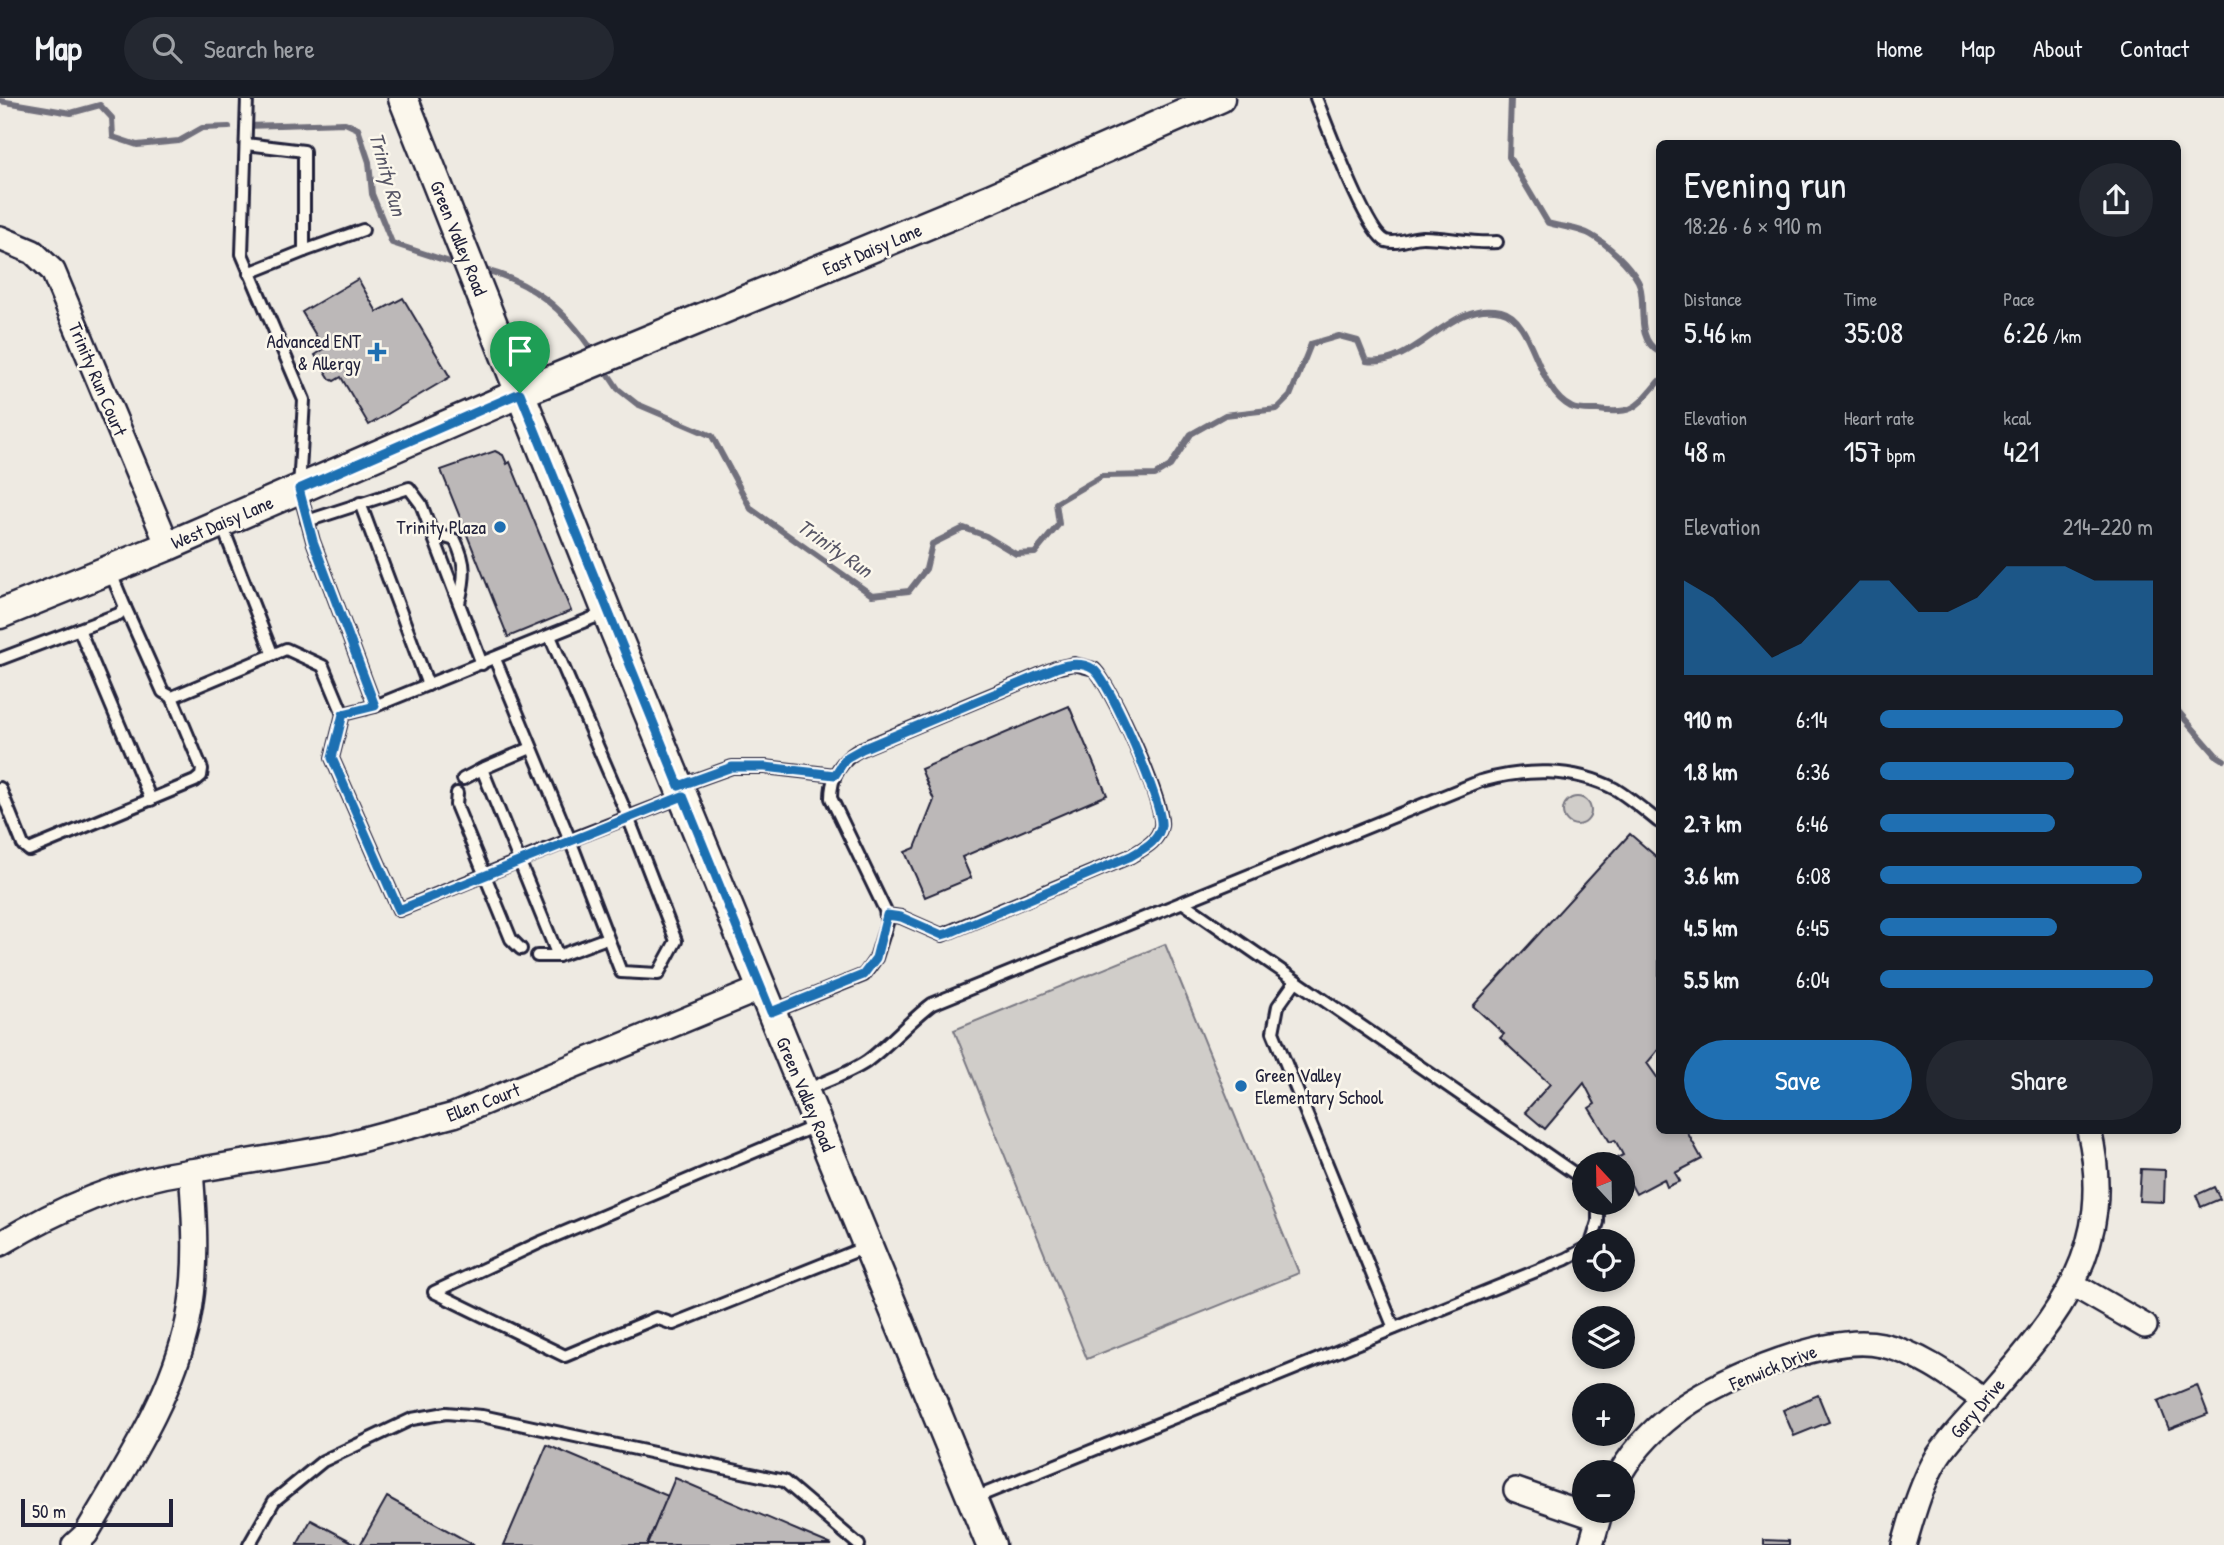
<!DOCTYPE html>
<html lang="en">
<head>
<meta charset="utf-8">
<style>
  :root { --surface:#171b24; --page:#242831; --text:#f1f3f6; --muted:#9ea1a6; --line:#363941; --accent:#1f6fb2 }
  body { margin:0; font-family:"Patrick Hand",sans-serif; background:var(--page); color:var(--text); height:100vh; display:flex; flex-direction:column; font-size:26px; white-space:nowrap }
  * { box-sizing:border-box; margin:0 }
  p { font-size:23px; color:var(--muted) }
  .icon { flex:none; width:38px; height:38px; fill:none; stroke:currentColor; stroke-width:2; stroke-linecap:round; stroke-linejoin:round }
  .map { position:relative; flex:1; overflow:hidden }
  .side { position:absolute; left:1656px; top:42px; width:525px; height:994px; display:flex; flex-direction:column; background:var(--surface); border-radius:10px; box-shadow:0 4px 10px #0003 }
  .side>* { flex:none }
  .needle { width:46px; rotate:338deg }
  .controls { position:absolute; left:1572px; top:1054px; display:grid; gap:14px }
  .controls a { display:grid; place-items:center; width:63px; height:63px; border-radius:50%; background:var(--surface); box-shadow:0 4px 10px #0003; font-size:35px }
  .scale { position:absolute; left:21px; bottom:18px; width:152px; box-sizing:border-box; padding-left:7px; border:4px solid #22223b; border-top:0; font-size:19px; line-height:24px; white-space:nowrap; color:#22223b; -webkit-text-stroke:5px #fbf7ec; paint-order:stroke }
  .pin { position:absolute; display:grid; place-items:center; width:60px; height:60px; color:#fff; margin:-72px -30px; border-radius:50% 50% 50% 0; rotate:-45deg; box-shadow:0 0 7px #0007 }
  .pin .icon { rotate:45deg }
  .round { display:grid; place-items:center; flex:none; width:74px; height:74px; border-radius:37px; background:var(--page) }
  .overview { display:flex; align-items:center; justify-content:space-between; height:119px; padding:0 28px }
  h1 { font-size:38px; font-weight:600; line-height:52px }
  .figures { display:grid; grid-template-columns:repeat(3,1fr); gap:10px; height:119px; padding:7px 28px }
  .figures div { display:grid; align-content:center }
  .figures b { font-size:30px; font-weight:600 }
  .figures small { font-size:19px; font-weight:400 }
  .figures p { font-size:19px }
  .chart { height:196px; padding:14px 28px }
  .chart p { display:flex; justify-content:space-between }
  .chart svg { width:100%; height:126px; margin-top:7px; fill:var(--accent); opacity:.7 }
  .cta { display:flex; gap:14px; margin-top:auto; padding:14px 28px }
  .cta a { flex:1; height:80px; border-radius:42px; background:var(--accent); color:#fff; font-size:28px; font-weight:600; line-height:80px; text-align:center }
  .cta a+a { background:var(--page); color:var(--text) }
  ul { padding:0 28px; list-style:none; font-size:23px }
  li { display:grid; grid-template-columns:112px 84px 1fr; align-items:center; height:52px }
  li i { height:18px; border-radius:9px; background:var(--accent) }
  header { display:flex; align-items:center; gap:42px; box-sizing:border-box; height:98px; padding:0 35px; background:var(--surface); border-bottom:2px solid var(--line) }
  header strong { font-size:33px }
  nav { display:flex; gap:38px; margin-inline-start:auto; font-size:24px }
  .search { width:490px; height:63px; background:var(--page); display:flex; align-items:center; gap:18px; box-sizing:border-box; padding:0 24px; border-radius:38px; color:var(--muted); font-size:26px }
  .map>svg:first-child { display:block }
  .green { fill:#d0cdc9; stroke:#797882; stroke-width:2 }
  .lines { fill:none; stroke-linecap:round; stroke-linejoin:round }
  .stream { stroke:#716f7c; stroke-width:6 }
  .building { fill:#bcb8b8; stroke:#22223b; stroke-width:2 }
  .service-casing { stroke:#22223b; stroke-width:16 }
  .minor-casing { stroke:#22223b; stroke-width:28 }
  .tertiary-casing { stroke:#22223b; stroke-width:33 }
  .service { stroke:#fbf7ec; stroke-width:10 }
  .minor { stroke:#fbf7ec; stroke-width:23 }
  .tertiary { stroke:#fbf7ec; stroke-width:28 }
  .route-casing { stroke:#fff; stroke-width:14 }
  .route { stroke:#1f6fb2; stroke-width:9 }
  .poi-dot { fill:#1f6fb2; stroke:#fbf7ec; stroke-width:2.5 }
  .labels { text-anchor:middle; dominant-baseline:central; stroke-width:5; stroke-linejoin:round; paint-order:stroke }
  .street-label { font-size:19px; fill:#22223b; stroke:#fbf7ec }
  .poi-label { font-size:19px; fill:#22223b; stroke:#fbf7ec; text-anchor:end }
  .water-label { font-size:21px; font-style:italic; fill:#575666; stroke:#fbf7ec }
</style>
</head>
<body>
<header>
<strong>Map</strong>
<div class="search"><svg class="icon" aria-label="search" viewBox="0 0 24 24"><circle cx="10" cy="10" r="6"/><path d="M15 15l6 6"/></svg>Search here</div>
<nav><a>Home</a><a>Map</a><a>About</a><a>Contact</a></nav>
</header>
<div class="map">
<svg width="2224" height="1447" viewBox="0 0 2224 1447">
  <rect width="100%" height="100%" fill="#eeeae2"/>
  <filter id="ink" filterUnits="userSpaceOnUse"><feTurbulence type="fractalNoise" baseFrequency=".0143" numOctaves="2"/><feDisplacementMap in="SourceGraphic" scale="14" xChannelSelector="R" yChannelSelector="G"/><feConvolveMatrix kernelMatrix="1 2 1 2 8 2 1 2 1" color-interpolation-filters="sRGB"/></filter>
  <g filter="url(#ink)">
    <g class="green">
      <circle cx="1577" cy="713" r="14"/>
      <path d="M1165,846l134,329 -212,86 -133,-329z"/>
    </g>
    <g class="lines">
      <g class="stream">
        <path d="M1511,0l-2,59 39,66c13,4 31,5 43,12 16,9 38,29 47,46 10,18 -5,57 21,71"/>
        <path d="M0,3l71,12 29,-8 12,13 1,19 24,8 42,-4 23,-13 27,-1"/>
        <path d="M246,28l99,-3 13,6 11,33 3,32 20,49 67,22"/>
        <path d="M480,171c51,11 85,41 114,84"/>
        <path d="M602,267l16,24 19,15 75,32 39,73 121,86 37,-4 17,-22 6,-25 32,-16 22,8 30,18 19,-1 24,-29 -3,-21 46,-27 53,-1 15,-9 21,-32 34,-19 52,-6 13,-13 21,-52 28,-8 19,5 8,20c51,7 83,-62 135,-50 34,8 34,78 70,96 7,4 19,3 27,3 37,5 39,-4 61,-29"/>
        <path d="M2177,612l39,45 8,5"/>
      </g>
    </g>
    <g class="building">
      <path d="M358,181l19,33 26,-14 47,79 -81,48 -28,-48 -7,4 -4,-2 -15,-24 9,-6 -22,-37z"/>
      <path d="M495,353l8,4 4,9 3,-2 61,149 -63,26 -67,-167z"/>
      <path d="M1069,608l38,89 -145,62 9,21 -46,19 -20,-45 10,-4 19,-48 -13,-31z"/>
      <path d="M1630,736l29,25v190l-12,14 12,17v50h27l16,29 -27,14 5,8 -13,6 -3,-8 -28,15 -19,-36 6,-3 -8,-15 -5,2 -21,-34 6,-4 -11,-21 -39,46 -20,-17 25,-28 -50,-46 4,-4 -31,-28z"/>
      <path d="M2141,1071l24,1 -1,32 -25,-1z"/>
      <path d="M2214,1089l6,12 -19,8 -5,-12z"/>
      <path d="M2197,1287l11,29 -39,15 -11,-28z"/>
      <path d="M1818,1297l11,27 -35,14 -11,-26z"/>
      <path d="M547,1347l121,51 -21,49h-143z"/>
      <path d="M675,1380l138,59 19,8h-185z"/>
      <path d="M387,1399l87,48h-114z"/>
      <path d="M311,1422l47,25h-61z"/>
      <path d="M1764,1442l25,1v4h-25z"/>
    </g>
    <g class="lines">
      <g class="service-casing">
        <g id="service">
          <path d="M247,0l-5,156 62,146 -5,89 14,52 62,165 230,-93"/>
          <path d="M1316,0c10,24 50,135 70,143 13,4 24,-4 37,-4 25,0 48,7 74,5"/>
          <path d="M246,46l58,7v100l-55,22"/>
          <path d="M304,153l59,-21"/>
          <path d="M360,405l68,182"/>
          <path d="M307,423l102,-33 12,16 61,160"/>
          <path d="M221,425l51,130"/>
          <path d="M432,435l23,7c12,24 10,38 4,63"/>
          <path d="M125,509l38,85 9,5 114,-48 37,17 20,48"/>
          <path d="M79,531l72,171"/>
          <path d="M0,561l119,-45 6,-7 -15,-36"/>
          <path d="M495,561l75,181 111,-43"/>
          <path d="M375,608l-32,8 -11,44 67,152 171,-70 51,132 37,2 18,-33 -48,-124 -78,-181"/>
          <path d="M531,650l-49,21 76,187"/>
          <path d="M463,681l19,-10"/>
          <path d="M679,688l53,-19h33l70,8"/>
          <path d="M0,690l23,57 6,5 166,-69 6,-5 1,-7 -30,-72"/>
          <path d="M457,695l-1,12 55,134 10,10"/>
          <path d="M1182,804l402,278"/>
          <path d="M537,858h21l49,-18"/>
          <path d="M1295,884l-17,24 -5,26 121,296"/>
          <path d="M774,913l90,-36 12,-17 11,-35 -2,-13 -54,-112c0,-23 10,-38 30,-49l195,-81 18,-4 20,5c17,16 71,135 67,157 -3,16 -17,22 -30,30l-189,79 -41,-18 -14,-2"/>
          <path d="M806,992c20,-9 42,-16 60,-28 23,-17 43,-41 66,-58l549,-223c43,-12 92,-14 134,8 15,9 30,22 44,33"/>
          <path d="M818,1027l-277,117 -107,50 131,64 91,-38 17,6 193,-77"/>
          <path d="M1592,1143l6,-19v-20"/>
          <path d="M972,1401l594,-240 18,-10"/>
          <path d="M249,1447l25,-44 49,-40 89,-42 34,-6 36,3 302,65 75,64"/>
        </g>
      </g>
      <g class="minor-casing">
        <g id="minor">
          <path d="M0,140l33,14 20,19 115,275"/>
          <path d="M191,1073l143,-24 120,-32 308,-127"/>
          <path d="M0,1146c60,-36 121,-63 191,-73 4,49 7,101 -3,150 -16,76 -63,146 -102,213l-12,11"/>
          <path d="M2074,1187l71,41"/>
          <path d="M1621,1374c15,-25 38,-48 62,-65 43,-30 148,-74 199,-62 38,8 72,34 103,56"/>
          <path d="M1516,1392l81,28"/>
          <path d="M1591,1447l10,-35"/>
          <path d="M1904,1447c9,-31 17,-61 34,-89 14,-21 32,-38 48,-57 72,-83 131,-150 103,-269"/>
        </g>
      </g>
      <g class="tertiary-casing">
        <g id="tertiary">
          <path d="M403,0l204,514 384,933"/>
          <path d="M0,516l168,-68 352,-153 472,-195 228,-100"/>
        </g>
      </g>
      <use href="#service" class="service"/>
      <use href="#minor" class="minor"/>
      <use href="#tertiary" class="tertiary"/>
    </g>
  </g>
  <g class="lines" filter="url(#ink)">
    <g class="route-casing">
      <path id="route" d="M520,295l159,393 53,-19h33l70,8 11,-17 16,-9 194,-81c12,-4 26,-6 37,1 16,10 71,137 68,157 -3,16 -17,22 -30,30l-182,77 -7,2 -41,-18 -14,-2 -11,43 -13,17 -92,37 -88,-216 -284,114 -67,-152 11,-44 32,-8 -62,-165 -14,-52z"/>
    </g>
    <use href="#route" class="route"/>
  </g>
  <g class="poi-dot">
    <path d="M373.5 243.5h7v7h7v7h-7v7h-7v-7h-7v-7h7z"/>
    <circle cx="500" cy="429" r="7"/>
    <circle cx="1241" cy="988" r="7"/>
  </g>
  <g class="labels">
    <g class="street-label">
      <text transform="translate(459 140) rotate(68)">Green Valley Road</text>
      <text transform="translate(872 151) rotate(-23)">East Daisy Lane</text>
      <text transform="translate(98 281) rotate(67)">Trinity Run Court</text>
      <text transform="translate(222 424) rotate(-23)">West Daisy Lane</text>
      <text transform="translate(806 996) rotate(67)">Green Valley Road</text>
      <text transform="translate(483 1004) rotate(-21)">Ellen Court</text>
      <text transform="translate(1773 1269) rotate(-22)">Fenwick Drive</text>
      <text transform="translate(1977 1310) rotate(-49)">Gary Drive</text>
    </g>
    <g class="poi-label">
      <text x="361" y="243">Advanced ENT<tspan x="361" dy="22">&amp; Allergy</tspan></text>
      <text x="486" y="429">Trinity Plaza</text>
      <text x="1255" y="977" text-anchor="start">Green Valley<tspan x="1255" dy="22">Elementary School</tspan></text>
    </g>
    <g class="water-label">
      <text transform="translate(388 76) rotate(74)">Trinity Run</text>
      <text transform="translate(835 450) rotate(35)">Trinity Run</text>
    </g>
  </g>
</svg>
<div class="controls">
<a><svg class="needle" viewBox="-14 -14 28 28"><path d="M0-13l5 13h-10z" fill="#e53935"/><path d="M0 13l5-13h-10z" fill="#9ea1a6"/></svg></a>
<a><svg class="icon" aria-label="locate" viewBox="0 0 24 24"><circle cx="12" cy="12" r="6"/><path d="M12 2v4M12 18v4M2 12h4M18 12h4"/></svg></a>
<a><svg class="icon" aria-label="layers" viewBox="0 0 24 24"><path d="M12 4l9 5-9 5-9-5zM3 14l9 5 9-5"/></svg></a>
<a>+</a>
<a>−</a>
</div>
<div class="scale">50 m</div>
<div class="pin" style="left:520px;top:295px;background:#1e9e55"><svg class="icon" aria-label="arrive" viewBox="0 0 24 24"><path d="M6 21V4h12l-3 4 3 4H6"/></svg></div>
<section class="side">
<div class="overview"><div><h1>Evening run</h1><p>18:26 · 6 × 910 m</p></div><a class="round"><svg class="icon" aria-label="share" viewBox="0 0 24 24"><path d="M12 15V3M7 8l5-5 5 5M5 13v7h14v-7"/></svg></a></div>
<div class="figures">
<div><p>Distance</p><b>5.46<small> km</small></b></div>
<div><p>Time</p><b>35:08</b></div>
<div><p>Pace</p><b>6:26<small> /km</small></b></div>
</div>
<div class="figures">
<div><p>Elevation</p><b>48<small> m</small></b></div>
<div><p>Heart rate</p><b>157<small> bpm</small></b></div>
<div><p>kcal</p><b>421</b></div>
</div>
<div class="chart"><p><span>Elevation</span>214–220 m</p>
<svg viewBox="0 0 160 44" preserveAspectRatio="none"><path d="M0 44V11L10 17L20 27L30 38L40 33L50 22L60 11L70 11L80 22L90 22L100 17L110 6L120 6L130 6L140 11L150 11L160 11V44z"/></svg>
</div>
<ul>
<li><b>910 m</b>6:14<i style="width:89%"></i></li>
<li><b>1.8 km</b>6:36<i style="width:71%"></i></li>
<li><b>2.7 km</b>6:46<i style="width:64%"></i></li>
<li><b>3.6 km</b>6:08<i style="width:96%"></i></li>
<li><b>4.5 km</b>6:45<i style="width:65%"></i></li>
<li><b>5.5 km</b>6:04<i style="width:100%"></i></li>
</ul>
<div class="cta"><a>Save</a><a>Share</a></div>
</section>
</div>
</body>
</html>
